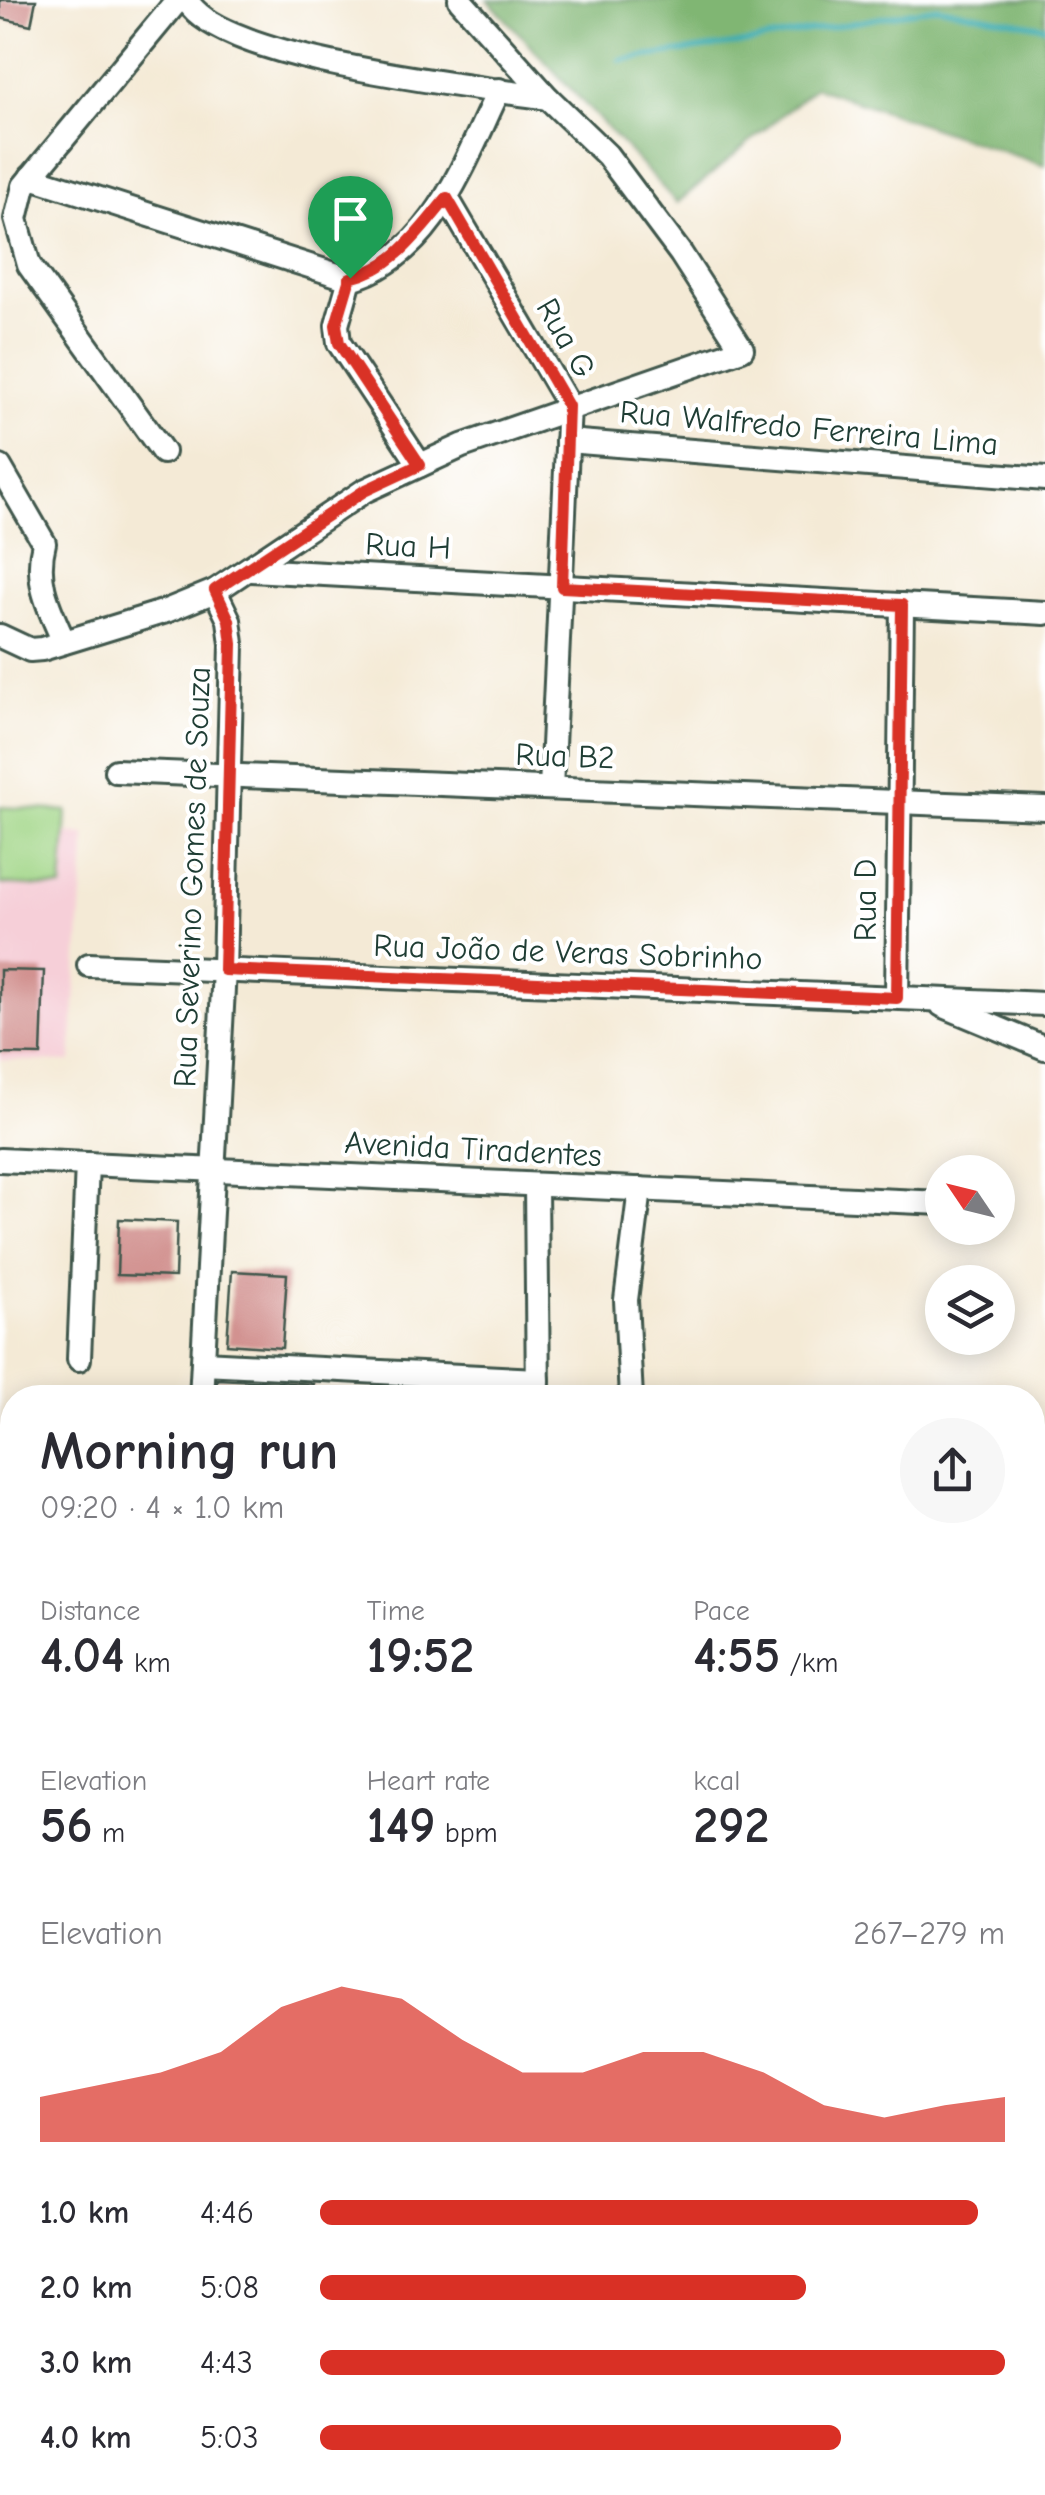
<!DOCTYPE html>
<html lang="en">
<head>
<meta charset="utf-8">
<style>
  :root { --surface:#fff; --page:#f7f7f7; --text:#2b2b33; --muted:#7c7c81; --accent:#d93025 }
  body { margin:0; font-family:"Comic Neue",sans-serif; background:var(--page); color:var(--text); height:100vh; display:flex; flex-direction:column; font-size:38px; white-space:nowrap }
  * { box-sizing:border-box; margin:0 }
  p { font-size:32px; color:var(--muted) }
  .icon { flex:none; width:55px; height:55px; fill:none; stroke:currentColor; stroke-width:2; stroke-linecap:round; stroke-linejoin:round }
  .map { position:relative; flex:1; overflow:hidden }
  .side { position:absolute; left:0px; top:1385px; width:1045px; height:1110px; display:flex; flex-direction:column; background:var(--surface); border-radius:40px 40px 0 0; box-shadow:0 5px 25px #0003 }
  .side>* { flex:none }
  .needle { width:65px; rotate:305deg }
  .controls { position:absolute; left:925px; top:1155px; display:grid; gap:20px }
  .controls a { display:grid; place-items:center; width:90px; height:90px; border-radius:50%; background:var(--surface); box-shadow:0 5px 25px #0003; font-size:50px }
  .pin { position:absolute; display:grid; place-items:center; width:85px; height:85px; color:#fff; margin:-102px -42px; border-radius:50% 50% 50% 0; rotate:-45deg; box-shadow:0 0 10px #0007 }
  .pin .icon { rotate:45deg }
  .round { display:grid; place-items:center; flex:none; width:105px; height:105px; border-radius:52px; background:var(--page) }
  .headline { display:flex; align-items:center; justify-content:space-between; height:170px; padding:0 40px }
  h1 { font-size:55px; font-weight:800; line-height:75px }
  .stats { display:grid; grid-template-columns:repeat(3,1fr); gap:15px; height:170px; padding:10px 40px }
  .stats div { display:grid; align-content:center }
  .stats b { font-size:50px; font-weight:800 }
  .stats small { font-size:28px; font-weight:400 }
  .stats p { font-size:28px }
  .chart { height:280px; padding:20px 40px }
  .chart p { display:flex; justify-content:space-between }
  .chart svg { width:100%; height:180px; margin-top:10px; fill:var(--accent); opacity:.7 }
  ul { padding:0 40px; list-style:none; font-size:32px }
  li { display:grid; grid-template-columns:160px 120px 1fr; align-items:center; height:75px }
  li i { height:25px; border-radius:12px; background:var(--accent) }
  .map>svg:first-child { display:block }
  .built { fill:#f6cfd8 }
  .green { fill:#a0d586; stroke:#60895d; stroke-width:2.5 }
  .forest { fill:#80b673; stroke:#507a54; stroke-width:2.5 }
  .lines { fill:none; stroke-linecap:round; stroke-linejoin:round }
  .stream { stroke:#3cadb4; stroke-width:5 }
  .building { fill:#d29290 }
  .minor-casing { stroke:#3f574c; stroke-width:28 }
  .major-casing { stroke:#3f574c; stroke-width:32 }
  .minor { stroke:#fff; stroke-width:22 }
  .major { stroke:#f6c06b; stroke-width:28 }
  .route-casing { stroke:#fff; stroke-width:20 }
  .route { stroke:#d93025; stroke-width:12 }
  .labels { text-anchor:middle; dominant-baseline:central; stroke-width:8; stroke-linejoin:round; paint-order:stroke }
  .street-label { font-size:32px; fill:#1f3d34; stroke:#fff }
</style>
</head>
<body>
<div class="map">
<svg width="1045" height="2495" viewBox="0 0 1045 2495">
  <rect width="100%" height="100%" fill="#fff"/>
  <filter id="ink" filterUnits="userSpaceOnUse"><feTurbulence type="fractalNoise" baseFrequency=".01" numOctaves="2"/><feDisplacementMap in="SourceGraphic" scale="20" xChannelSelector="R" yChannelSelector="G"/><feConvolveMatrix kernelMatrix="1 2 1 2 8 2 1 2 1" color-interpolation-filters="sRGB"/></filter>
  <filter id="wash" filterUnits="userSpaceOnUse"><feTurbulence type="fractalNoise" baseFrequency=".0048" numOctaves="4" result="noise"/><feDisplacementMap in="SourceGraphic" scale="40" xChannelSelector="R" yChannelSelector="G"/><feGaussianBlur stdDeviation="2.25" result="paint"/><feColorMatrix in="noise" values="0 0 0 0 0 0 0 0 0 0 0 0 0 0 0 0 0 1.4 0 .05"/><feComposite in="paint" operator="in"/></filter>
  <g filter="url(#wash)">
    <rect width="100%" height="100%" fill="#f4ead6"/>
    <path class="built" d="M0,807l67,4 -1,22 20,2 -15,227 -71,-2z"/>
    <path class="green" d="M0,807l67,4 -5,77 -62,-4z"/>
    <path class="forest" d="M488,0h557v166l-230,-79 -138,116z"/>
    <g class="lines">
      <path class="stream" d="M620,60l132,-18 185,-35 108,20"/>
    </g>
    <g id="blocks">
      <g class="building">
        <path d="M0,0h36l-5,25 -31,-7z"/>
        <path d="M0,970l44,1 -3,84 -41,-1z"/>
        <path d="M119,1219l58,3 -2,55 -58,-2z"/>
        <path d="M232,1271l55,3 -5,74 -55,-4z"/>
        <path d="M217,1379l96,5 -1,14h-96z"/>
      </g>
    </g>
  </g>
  <g filter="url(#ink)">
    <use href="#blocks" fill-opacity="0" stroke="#3f574c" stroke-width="2.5"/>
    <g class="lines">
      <g class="minor-casing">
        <g id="minor">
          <path d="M187,0c31,61 293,87 361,98"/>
          <path d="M31,177l319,102"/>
          <path d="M447,198l122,208 -18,382"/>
          <path d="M350,279c83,-22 115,-119 149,-189"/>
          <path d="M350,279l-13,46 2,18 81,122"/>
          <path d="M567,441l478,38"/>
          <path d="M163,452l-134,-187 -13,-46 8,-33 154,-186"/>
          <path d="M0,467l44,76c-10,38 5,65 20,99"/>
          <path d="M251,570l794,43"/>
          <path d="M0,636l30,14 12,-1 124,-38 49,-20 149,-100 98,-45 280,-97 -61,-95 -74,-99 -59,-57 -88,-98"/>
          <path d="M116,771l929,37"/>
          <path d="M89,965l956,39"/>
          <path d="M897,997l5,-392"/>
          <path d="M942,1005l103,43"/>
          <path d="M0,1160l942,43"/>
          <path d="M536,1185l2,213"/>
          <path d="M79,1359l8,-195"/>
          <path d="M203,1363l335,17"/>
          <path d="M201,1398l23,-428 8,-326 -3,-24 -14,-29"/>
          <path d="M631,1398l-5,-98 14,-111"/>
          <path d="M0,1589l12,5"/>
          <path d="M1032,1783l13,-55"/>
          <path d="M1032,1829l6,71 -6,51"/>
          <path d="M0,2011l12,1"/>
          <path d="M1032,2127h13"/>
          <path d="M0,2173l12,1"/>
          <path d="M1032,2287l10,208"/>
          <path d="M0,2301l12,1"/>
          <path d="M0,2437l12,1"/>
          <path d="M497,2482l106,13"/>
          <path d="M849,2482l1,13"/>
          <path d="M72,2495l1,-13"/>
          <path d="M465,2495l3,-13"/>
        </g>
      </g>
      <g class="major-casing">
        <g id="major">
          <path d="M0,1513l12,5"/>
          <path d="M1032,1702l13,2"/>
        </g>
      </g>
      <use href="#minor" class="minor"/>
      <use href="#major" class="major"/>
    </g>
  </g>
  <g class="lines" filter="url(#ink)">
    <g class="route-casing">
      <path id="route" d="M447,198l121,208 -6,181 340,18 -5,393 -673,-28 8,-326 -3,-24 -14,-30 149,-99 56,-26 -81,-122 -3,-18 14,-47c46,-11 67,-45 97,-80z"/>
    </g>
    <use href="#route" class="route"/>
  </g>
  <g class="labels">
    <g class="street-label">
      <text transform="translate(566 338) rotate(60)">Rua G</text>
      <text transform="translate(809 428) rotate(5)">Rua Walfredo Ferreira Lima</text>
      <text transform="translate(408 546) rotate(3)">Rua H</text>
      <text transform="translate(565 756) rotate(2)">Rua B2</text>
      <text transform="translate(192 877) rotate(-88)">Rua Severino Gomes de Souza</text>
      <text transform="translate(865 900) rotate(-90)">Rua D</text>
      <text transform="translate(568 952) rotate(2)">Rua João de Veras Sobrinho</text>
      <text transform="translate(473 1149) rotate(3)">Avenida Tiradentes</text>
    </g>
  </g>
</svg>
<div class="controls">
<a><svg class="needle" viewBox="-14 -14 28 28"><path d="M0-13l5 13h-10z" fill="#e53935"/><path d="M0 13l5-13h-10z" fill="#7c7c81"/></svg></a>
<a><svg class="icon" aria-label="layers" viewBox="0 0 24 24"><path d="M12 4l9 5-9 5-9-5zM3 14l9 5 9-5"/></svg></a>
</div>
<div class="pin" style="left:350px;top:278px;background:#1e9e55"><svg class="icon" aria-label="arrive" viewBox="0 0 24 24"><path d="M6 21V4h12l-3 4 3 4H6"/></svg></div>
<section class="side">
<div class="headline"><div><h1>Morning run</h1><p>09:20 · 4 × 1.0 km</p></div><a class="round"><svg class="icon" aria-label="share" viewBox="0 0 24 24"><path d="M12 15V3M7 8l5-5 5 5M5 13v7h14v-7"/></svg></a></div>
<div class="stats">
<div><p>Distance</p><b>4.04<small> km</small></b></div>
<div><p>Time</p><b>19:52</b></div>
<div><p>Pace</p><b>4:55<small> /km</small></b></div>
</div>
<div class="stats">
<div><p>Elevation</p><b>56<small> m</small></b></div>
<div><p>Heart rate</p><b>149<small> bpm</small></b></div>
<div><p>kcal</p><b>292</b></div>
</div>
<div class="chart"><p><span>Elevation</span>267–279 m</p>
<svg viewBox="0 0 160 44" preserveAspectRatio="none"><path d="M0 44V33L10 30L20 27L30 22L40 11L50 6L60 9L70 19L80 27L90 27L100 22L110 22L120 27L130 35L140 38L150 35L160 33V44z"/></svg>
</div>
<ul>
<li><b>1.0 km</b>4:46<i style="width:96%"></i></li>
<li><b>2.0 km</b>5:08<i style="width:71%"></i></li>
<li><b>3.0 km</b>4:43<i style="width:100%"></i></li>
<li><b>4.0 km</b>5:03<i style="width:76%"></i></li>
</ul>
</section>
</div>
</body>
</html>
